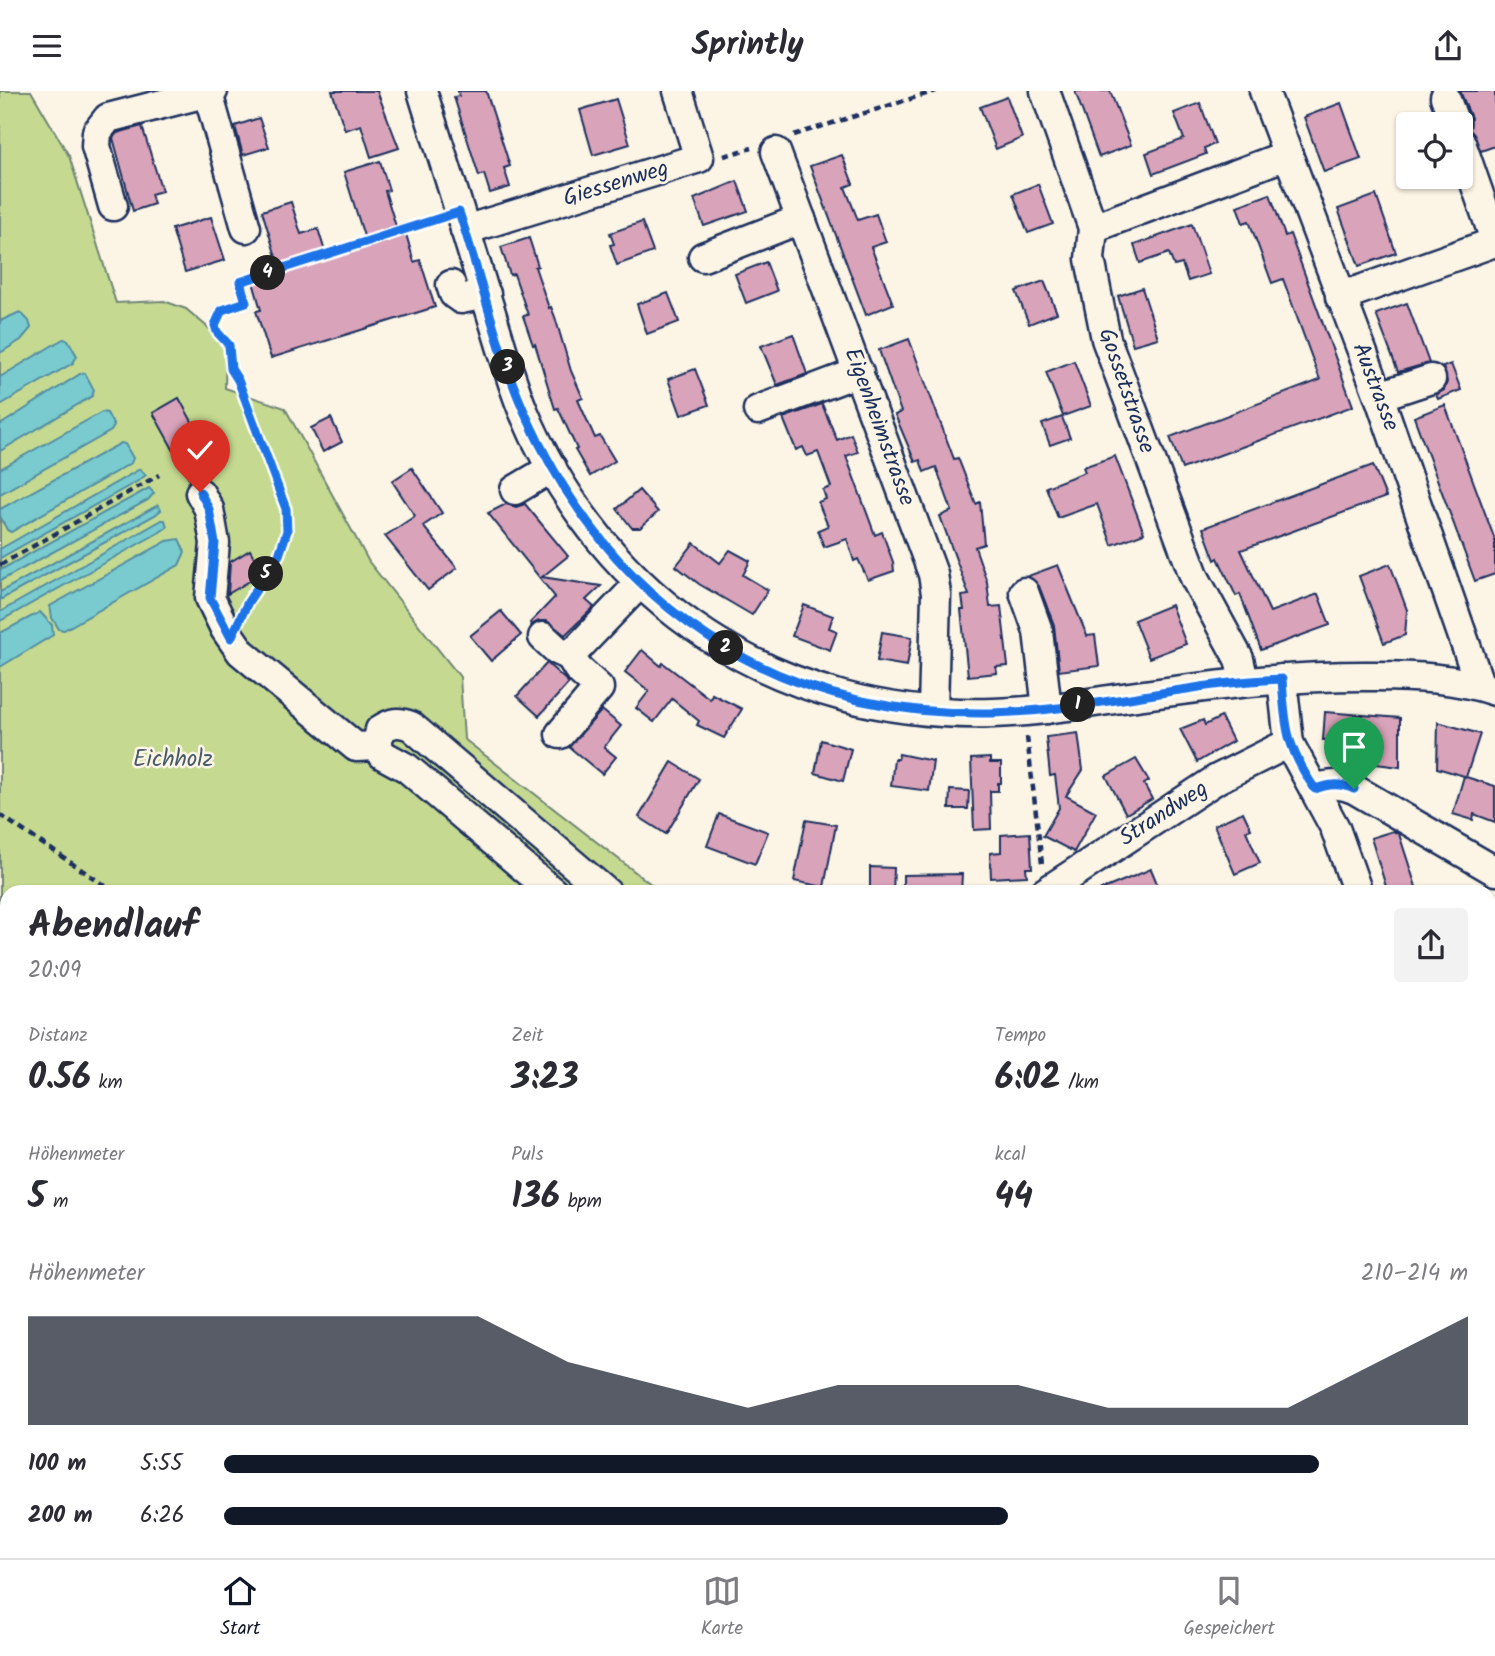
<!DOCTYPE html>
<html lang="de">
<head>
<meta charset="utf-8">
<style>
  :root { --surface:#fff; --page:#f2f2f3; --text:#2b2b33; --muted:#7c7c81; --line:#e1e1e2; --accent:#111827 }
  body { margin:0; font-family:Kalam,sans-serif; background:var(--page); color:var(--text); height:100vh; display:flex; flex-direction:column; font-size:26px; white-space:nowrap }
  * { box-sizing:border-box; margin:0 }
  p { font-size:23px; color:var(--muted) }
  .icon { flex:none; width:38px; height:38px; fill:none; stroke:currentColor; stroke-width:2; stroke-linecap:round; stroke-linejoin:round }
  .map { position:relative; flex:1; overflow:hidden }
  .details { position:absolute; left:0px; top:794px; width:1496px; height:674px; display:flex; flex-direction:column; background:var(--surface); border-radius:21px 21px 0 0; box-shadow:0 2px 5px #0004 }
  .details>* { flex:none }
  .buttons { position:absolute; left:1396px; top:21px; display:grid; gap:14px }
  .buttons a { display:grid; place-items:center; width:77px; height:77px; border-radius:7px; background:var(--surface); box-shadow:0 2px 5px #0004; font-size:35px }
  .pin { position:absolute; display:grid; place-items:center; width:60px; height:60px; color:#fff; margin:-72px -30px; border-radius:50% 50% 50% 0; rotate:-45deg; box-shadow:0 0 7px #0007 }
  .pin .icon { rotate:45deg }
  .km { position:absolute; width:35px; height:35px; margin:-18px; border-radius:50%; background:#222; color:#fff; font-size:19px; line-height:35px; text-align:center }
  .round { display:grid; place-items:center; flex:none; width:74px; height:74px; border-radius:7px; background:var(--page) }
  .summary { display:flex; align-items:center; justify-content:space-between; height:119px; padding:0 28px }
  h1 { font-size:38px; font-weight:800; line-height:52px }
  .metrics { display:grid; grid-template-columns:repeat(3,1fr); gap:10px; height:119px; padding:7px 28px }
  .metrics div { display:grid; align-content:center }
  .metrics b { font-size:35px; font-weight:800 }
  .metrics small { font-size:19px; font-weight:400 }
  .metrics p { font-size:19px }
  .chart { height:196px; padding:14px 28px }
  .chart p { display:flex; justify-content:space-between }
  .chart svg { width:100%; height:126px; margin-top:7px; fill:var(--accent); opacity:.7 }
  ul { padding:0 28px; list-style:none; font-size:23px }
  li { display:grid; grid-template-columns:112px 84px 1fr; align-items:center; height:52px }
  li i { height:18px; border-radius:9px; background:var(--accent) }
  header { display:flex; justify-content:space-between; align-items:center; height:91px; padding:0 28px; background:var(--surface); font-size:32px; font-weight:800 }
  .tabs { display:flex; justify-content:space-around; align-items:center; height:98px; border-top:2px solid var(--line); background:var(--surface); font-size:19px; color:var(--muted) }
  .tabs a { display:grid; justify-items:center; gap:4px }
  .tabs .active { color:var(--accent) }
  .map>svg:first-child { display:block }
  .green { fill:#c5da90; stroke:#708477; stroke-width:2 }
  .water { fill:#79cbcf; stroke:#538da2; stroke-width:2 }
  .building { fill:#d9a3b9; stroke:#1b2f5e; stroke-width:2 }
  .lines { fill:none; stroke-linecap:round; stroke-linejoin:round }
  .minor-casing { stroke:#1b2f5e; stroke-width:33 }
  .path { stroke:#1b2f5e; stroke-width:4.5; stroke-dasharray:7 5; stroke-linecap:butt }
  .minor { stroke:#fcf5e5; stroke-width:28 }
  .route-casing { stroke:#fff; stroke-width:14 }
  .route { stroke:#1a73e8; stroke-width:9 }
  .labels { text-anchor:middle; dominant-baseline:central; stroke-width:5; stroke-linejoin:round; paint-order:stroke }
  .street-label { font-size:23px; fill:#1b2f5e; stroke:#fcf5e5 }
  .park-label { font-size:23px; fill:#465a6a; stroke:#fcf5e5 }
</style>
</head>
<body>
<header><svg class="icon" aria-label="menu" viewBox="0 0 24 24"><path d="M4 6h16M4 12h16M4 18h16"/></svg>Sprintly<svg class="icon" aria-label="share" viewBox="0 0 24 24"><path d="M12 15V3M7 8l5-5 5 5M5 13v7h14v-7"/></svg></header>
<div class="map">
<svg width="1495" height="1467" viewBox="0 0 1495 1467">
  <rect width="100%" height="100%" fill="#fcf5e5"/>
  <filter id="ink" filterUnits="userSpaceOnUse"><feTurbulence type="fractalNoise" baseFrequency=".0143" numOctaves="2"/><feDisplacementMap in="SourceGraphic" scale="14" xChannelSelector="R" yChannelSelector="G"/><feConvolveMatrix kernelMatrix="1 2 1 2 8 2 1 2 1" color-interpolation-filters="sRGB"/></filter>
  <g filter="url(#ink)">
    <g class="green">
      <path d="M0,0h31l38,65 47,147 48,-2 22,8 32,27 8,10 -1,42 60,20 84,154 91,115 4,62 197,153 -654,1v116l-7,-4z"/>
      <path d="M0,1192l7,3v266h591l13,6h-611z"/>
      <path d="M1489,1389l6,8v70h-365l-9,-6h368z"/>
    </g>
    <g class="water">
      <path d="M20,221l9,9 2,7 -10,12 -21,13v-32z"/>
      <path d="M63,248l5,1 9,16 -4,7 -73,42v-28z"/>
      <path d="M85,282l9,17 -2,6 -92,55v-26l80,-51z"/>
      <path d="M102,321l5,1 7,13 -3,5 -111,63v-25z"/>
      <path d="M121,352l4,1 8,14 -2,5 -120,69 -4,-2 -7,-14v-7z"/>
      <path d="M140,378l6,6 -8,6 -138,77v-9z"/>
      <path d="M149,397l5,5 -6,7 -148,81v-11z"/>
      <path d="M158,414l3,5 -6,5 -155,85v-8z"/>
      <path d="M162,429h3l2,7 -7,5 -160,89v-9z"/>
      <path d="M179,448l6,13 -6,13 -115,65 -5,-1 -7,-11 -2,-12 117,-65z"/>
      <path d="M40,521l12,13 1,10 -53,32v-34z"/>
      <path d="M0,951l7,4v205l-7,-3z"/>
      <path d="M668,1461h397l10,6h-394z"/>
    </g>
    <g class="building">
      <path d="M332,0h45l22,57 -28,9 -10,-32 -16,5z"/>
      <path d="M458,0h28l24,75 -6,2 6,19 -20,6 -6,-19 -5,2 -25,-79 5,-1z"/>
      <path d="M1075,0h35l21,54 -32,12z"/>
      <path d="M1460,0h35v55l-14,5 -11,-21 1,-12z"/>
      <path d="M1007,6l15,41 -26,11 -16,-42z"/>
      <path d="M616,8l14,45 -37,11 -13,-45z"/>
      <path d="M1200,12l15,41 -11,4 2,6 -53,20 -7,-21 38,-14 -10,-26z"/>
      <path d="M1341,12l20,56 -37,13 -20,-55z"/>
      <path d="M259,27l10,29 -26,8 -8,-29z"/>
      <path d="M142,35l20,65 -11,3 3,10 -21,7 -20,-73 4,-5z"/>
      <path d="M842,64l11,29 -8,3 13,33 18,-6 10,28 -15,5 22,57 -27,11 -56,-149z"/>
      <path d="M380,70l9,29 -4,1 14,45 7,-2 8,28 6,-2 15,47 -164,51 -15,-47 5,-1 -8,-28 28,-9 -19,-62 29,-9 10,32 17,-5 9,29 40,-12 -23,-74z"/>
      <path d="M737,90l11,30 -44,15 -10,-27z"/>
      <path d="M1038,93l15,40 -25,9 -15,-39z"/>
      <path d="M1270,103l15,42 5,-2 63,172 -171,63 -12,-32 150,-57 -37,-101 -11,4 -23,-62 -6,2 -6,-17z"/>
      <path d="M1376,104l20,58 -37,13 -21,-57z"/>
      <path d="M211,126l14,43 -40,12 -13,-43z"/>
      <path d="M642,131l11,30 -36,13 -7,-20 4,-1 -4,-11z"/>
      <path d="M1192,133l17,50 -21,7 -6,-17 -8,2 -5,-13 -29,10 -6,-18z"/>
      <path d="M529,147l9,28 -3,1 14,41 2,-1 4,10 16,54 12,27 -5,2 17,38 5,-2 15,25 -25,15 -15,-26 2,-1 -19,-41 -3,1 -20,-65 -2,1 -10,-29 5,-1 -14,-41 -4,1 -9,-28z"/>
      <path d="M766,171l11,29 -31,12 -11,-29z"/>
      <path d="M1044,190l13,32 -28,11 -13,-33z"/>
      <path d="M1142,197l16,50 -25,7 -15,-49z"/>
      <path d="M668,202l11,29 -32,12 -10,-30z"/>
      <path d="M1407,212l22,60 -31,9 -22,-58z"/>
      <path d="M793,243l14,40 -30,11 -16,-39z"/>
      <path d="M909,248l45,120 4,-1 18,46 4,-2 4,42 -9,3 12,35 3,25 11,-1 7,60 -12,1 1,6 -29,3 -7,-66h3l-2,-14 7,-1 -29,-79 12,-5 -16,-44 -12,5 -4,-12 -5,2 -20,-47 6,-3 -22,-62z"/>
      <path d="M1074,270l17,45 -28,10 -17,-44z"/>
      <path d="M1451,273l10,26 -23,9 -2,-4 8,-5 3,-8 -4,-15z"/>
      <path d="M695,278l14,36 -28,10 -13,-36z"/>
      <path d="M179,307l38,69 -27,13 -37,-67z"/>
      <path d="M822,313l15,36 14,-6 7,18 -12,4 29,79 7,-3 11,30 1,9 -26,9 -10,-21 -4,2 -7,-22 -23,8 -6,-17 10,-4 -10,-24 8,-3 -3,-9 8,-3 -13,-35 -11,4 -4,-9 -7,3 -13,-32z"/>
      <path d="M1445,314l50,135v34l-20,7 -61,-164z"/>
      <path d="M1062,326l8,21 -20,7 -8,-21z"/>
      <path d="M331,327l11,24 -19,10 -12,-24z"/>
      <path d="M1115,365l29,77 -32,12 -15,-41 -39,14 -12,-31 39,-15 -2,-5z"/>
      <path d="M1373,374l13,32 -145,53 29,62 48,-18 12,31 -69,25 -21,-56 -4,2 -18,-38 -3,2 -12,-32z"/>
      <path d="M412,377l30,45 -19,13 34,42 -29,22 -43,-54 30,-20 -23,-35z"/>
      <path d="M639,399l19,22 -18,16h-8l-15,-19z"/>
      <path d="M506,413l10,3 9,-3 43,52 -26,21 59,9 -15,14 8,7 -29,28 -18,-14h-8l-8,4 -1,-2 25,-26 -67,-84z"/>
      <path d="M694,452l26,20 10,-13 20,11 -7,14 25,15 -16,25 -53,-31 -23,-18z"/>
      <path d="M250,459l13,23 -35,21 2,-32z"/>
      <path d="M1390,473l17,46 -2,25 -21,8 -25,-67z"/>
      <path d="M1058,474l29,71 8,-1 4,31 -40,5 -5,-46 -15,-39 -11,-10z"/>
      <path d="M804,514l29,11 -4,12 8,3 -7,19 -38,-14z"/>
      <path d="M1171,514l15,39 -37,14 -15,-38z"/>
      <path d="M501,520l20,24 -30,26 -21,-25z"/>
      <path d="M882,541l30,5 -5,29 -30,-5z"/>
      <path d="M642,559l19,16 2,-3 47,36 2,-5 30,15 -18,29 -27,-13 2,-4 -27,-22 -18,23 -18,-14 13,-17 -24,-19z"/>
      <path d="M547,572l22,20 -30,33 -22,-20z"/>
      <path d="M602,619l19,16 -17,21 12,10 -14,17 -33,-27z"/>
      <path d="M1325,621l75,6v49l-71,-9 1,-18h-7z"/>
      <path d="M1221,626l12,24 -36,21 -17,-33 23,-9 2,5z"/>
      <path d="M1438,631l42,12 -14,43 29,9v36l-21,-8 -1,6 -20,-6 11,-38 -27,-8z"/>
      <path d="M1078,642l5,37 -17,26 30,16 -22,40 -31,-16 16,-28 -4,-33 -5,1 -4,-39z"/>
      <path d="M821,649l30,9 -8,32 -28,-8z"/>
      <path d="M899,663l34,7 -4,30 -38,-5 3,-27h4z"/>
      <path d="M990,667v5h11v20h-3v8h-8l1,38 -17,1 -3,-71z"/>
      <path d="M1136,668l13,22 -5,3 8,15 -26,15 -20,-38z"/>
      <path d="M672,671l27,17 -33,55 -27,-17z"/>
      <path d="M950,699l19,1 -1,18h-19z"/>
      <path d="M1243,721l8,17 -5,2 14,32 -25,11 -21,-49z"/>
      <path d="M719,723l49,18 -13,32 -48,-18z"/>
      <path d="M806,729l30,5 -12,62 -30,-6z"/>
      <path d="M1393,740l6,3 19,59h-30l-17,-55z"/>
      <path d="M1030,742l2,35h-6l1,8 -36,2 -1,-25 11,-1v-17z"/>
      <path d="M870,776l24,1 -1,25h-23z"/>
      <path d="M1151,778l10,24h-65v-1z"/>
      <path d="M962,783l-1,19h-58v-18z"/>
    </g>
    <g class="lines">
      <g class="minor-casing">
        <g id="minor">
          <path d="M422,0c21,67 42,133 62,200 13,39 23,79 38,117 82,197 258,311 471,305 41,-1 82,-8 122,-14 86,-12 172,-24 259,-23 41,0 82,2 121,15"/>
          <path d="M1045,0l48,137 -3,31 16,80 89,239 44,81 5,22"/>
          <path d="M1264,0l115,305 101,290"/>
          <path d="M208,2l38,135"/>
          <path d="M1445,6l10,27"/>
          <path d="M1461,52l34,97"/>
          <path d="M776,61l157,422 3,20 -3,116"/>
          <path d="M113,115l-17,-60 1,-14 11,-14 105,-27"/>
          <path d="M1093,137l194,-73"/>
          <path d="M465,139l234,-72 -21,-67"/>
          <path d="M703,166l98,-38"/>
          <path d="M451,194l3,9 7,5 25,-5"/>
          <path d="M1340,206l155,-55"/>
          <path d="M1379,305l52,-17"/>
          <path d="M758,319l101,-38"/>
          <path d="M515,399l37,-22"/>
          <path d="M200,402l9,16 6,34 -5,55 15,31 16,23 115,95 21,-1"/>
          <path d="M1024,501l14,39 9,78"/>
          <path d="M543,546l14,13 13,6"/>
          <path d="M1282,588l7,64 46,85 23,65"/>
          <path d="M560,643l39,-46 -21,-19 -8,-13 69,-72"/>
          <path d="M1315,698c14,-5 25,-6 39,0l141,82"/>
          <path d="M554,802l-147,-125 -24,-13 -6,-9 3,-16c12,-8 18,-9 31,-4l196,167"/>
          <path d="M1044,802l173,-114 72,-36"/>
          <path d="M1489,1099l6,-11"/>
          <path d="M1489,1172l6,10"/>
          <path d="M1297,1461l5,6"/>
        </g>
      </g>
      <g class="path">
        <path d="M794,44l142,-44"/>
        <path d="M724,65l28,-8"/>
        <path d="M0,474l159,-90"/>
        <path d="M243,521c20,-41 46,-53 43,-103l-48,-129 -7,-11 -2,-24 -12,-13 -2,-7 7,-15 24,-8 -6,-20 198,-64"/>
        <path d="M1027,646l15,127"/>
        <path d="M0,724l116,78"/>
        <path d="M0,1177l7,4"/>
        <path d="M0,1311l7,6"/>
        <path d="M1489,1391l6,8"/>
        <path d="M250,1461l8,6"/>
        <path d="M617,1461l13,6"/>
        <path d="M1101,1461l10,6"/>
        <path d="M1405,1461l3,6"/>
        <path d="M0,1462l7,-2"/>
      </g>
      <use href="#minor" class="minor"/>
    </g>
  </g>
  <g class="lines" filter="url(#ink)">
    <g class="route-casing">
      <path id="route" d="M200,401l9,17 6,34 -5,55 21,40 17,-36 31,-47 8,-24 -1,-22 -48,-129 -7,-11 -2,-24 -12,-13 -2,-7 7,-15 24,-8 -6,-20 219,-70c22,65 37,136 65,199 87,197 250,306 468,302 97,-2 193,-30 290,-34 3,49 5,69 33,110 14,-5 25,-6 39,0"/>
    </g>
    <use href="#route" class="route"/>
  </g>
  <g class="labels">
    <g class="street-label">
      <text transform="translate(616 93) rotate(-17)">Giessenweg</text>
      <text transform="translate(1375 296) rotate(69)">Austrasse</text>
      <text transform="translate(1126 300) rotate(71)">Gossetstrasse</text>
      <text transform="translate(879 336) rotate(70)">Eigenheimstrasse</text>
      <text transform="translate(1164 723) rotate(-33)">Strandweg</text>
    </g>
    <g class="park-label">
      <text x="173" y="669">Eichholz</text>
    </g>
  </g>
</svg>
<div class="buttons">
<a><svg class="icon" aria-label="locate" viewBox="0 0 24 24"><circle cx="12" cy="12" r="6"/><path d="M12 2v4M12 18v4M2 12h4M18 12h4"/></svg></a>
</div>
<div class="pin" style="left:1354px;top:698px;background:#1e9e55"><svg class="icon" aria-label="arrive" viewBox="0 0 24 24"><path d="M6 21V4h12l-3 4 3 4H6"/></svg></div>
<div class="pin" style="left:200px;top:401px;background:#d93025"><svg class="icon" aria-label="check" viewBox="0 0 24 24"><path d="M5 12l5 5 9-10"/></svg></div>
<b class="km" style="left:1078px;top:614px">1</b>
<b class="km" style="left:726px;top:557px">2</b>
<b class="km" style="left:508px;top:276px">3</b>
<b class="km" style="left:268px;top:182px">4</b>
<b class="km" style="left:266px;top:483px">5</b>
<section class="details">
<div class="summary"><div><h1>Abendlauf</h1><p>20:09</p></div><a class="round"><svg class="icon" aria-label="share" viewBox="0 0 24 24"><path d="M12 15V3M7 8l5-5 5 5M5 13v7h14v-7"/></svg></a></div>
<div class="metrics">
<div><p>Distanz</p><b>0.56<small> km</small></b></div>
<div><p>Zeit</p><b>3:23</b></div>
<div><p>Tempo</p><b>6:02<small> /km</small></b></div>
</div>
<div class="metrics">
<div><p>Höhenmeter</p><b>5<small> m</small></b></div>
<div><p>Puls</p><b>136<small> bpm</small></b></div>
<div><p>kcal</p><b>44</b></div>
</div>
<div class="chart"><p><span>Höhenmeter</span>210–214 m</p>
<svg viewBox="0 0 160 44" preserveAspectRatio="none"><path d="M0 44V6L10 6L20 6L30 6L40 6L50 6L60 22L70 30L80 38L90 30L100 30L110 30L120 38L130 38L140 38L150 22L160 6V44z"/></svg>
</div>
<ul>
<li><b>100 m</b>5:55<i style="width:88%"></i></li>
<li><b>200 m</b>6:26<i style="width:63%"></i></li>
</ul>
</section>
</div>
<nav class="tabs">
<a class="active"><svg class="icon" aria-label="home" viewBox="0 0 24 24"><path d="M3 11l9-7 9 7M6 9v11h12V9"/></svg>Start</a>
<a><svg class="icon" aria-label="map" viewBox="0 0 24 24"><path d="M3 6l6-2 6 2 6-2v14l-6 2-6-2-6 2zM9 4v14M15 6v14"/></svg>Karte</a>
<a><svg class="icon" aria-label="saved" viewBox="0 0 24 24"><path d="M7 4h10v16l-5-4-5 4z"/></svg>Gespeichert</a>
</nav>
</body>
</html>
